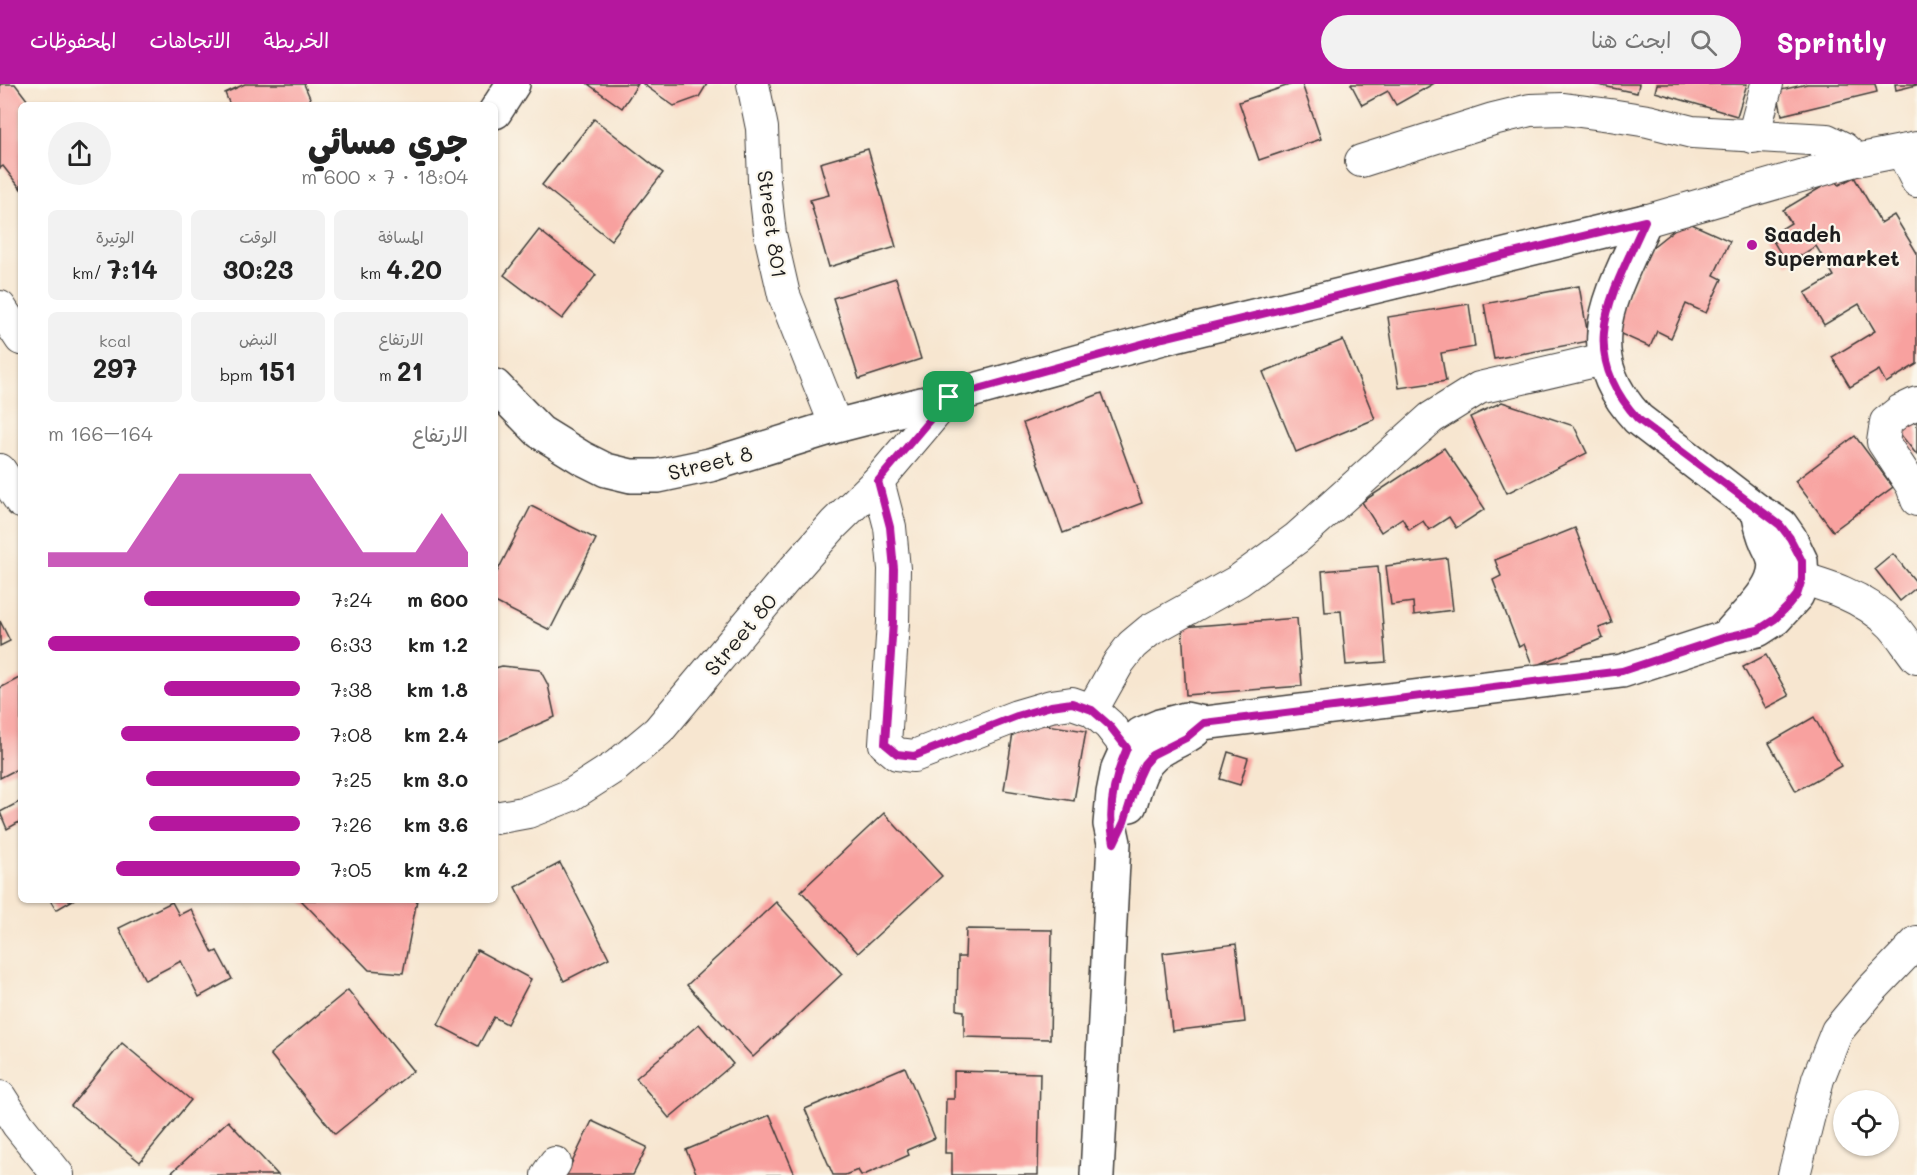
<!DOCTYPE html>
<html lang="ar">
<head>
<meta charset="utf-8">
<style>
  :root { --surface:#fff; --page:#f2f2f2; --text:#222; --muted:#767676; --accent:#b5179e }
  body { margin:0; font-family:Mali,"Playpen Sans Arabic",sans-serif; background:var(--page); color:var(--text); direction:rtl; height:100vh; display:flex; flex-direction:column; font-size:22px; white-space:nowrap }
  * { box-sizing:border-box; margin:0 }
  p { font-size:20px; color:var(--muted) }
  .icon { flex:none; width:33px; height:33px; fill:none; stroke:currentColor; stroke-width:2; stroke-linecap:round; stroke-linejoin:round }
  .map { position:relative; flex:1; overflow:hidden; direction:ltr }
  .drawer { position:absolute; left:18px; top:18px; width:480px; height:801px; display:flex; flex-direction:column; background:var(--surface); border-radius:9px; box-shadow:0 2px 4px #0004; direction:rtl }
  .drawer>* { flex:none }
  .tools { position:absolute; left:1833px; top:1006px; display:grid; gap:12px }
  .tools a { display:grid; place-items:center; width:66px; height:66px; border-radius:50%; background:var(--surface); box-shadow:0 2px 4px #0004; font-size:30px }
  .pin { position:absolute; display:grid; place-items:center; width:51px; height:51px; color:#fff; margin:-26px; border-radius:12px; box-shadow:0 3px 9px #0006 }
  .round { display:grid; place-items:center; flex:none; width:63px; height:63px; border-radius:32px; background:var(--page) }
  .summary { display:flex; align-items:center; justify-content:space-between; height:102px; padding:0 30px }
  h1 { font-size:33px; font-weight:800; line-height:45px }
  .stats { display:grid; grid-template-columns:repeat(3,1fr); gap:9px; height:102px; padding:6px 30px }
  .stats div { display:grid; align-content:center; border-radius:9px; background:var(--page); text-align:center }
  .stats b { font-size:26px; font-weight:800 }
  .stats small { font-size:16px; font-weight:400 }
  .stats p { font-size:16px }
  .chart { height:168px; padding:12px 30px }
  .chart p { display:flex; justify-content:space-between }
  .chart svg { width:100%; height:108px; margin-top:6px; fill:var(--accent); opacity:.7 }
  ul { padding:0 30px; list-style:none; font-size:20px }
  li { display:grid; grid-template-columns:96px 72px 1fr; align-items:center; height:45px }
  li i { height:15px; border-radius:8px; background:var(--accent) }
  header { display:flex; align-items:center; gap:36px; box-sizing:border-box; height:84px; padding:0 30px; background:var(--accent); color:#fff }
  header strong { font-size:28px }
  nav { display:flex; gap:33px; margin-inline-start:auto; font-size:21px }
  .search { width:420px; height:54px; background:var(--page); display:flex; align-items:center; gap:15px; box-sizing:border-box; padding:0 21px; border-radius:33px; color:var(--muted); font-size:22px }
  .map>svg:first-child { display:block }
  .building { fill:#f8a19f }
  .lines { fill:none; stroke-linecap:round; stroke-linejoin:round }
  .minor-casing { stroke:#3d3a37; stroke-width:34 }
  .tertiary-casing { stroke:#3d3a37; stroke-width:36 }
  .minor { stroke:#fff; stroke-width:32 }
  .tertiary { stroke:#fff; stroke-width:33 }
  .route-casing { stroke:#fff; stroke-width:12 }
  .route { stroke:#b5179e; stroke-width:8 }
  .poi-dot { fill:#b5179e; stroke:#fbf7ec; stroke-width:2 }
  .labels { text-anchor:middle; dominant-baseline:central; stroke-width:4.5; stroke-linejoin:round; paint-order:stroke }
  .street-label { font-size:21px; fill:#1c1c1c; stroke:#fbf7ec }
  .poi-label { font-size:21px; font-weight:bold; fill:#1c1c1c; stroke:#fbf7ec; text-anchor:start }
</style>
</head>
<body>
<header>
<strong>Sprintly</strong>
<div class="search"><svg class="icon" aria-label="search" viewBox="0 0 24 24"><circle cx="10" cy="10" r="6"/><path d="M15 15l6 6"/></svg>ابحث هنا</div>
<nav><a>الخريطة</a><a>الاتجاهات</a><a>المحفوظات</a></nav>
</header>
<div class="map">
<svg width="1917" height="1091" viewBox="0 0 1917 1091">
  <rect width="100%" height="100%" fill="#fbf7ec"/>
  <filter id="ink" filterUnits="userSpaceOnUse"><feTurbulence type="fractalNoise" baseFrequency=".0167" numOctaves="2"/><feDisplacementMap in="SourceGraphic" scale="12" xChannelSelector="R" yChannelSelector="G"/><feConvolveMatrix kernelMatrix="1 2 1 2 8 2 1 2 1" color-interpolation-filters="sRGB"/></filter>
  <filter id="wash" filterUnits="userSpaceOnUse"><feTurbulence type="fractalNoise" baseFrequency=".008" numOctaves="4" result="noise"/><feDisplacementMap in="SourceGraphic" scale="24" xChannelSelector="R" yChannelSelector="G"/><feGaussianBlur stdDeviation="1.35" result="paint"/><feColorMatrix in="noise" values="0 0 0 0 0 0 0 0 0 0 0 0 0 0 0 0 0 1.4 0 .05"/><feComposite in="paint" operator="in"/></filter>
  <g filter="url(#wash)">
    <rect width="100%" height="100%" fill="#f7e6d0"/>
    <g id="blocks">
      <g class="building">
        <path d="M0,0h15l16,21h-10v84l-18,-23 -3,2z"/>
        <path d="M245,0h59l9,21h-83l-5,-12z"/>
        <path d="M588,0h50l-16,24z"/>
        <path d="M643,0h64l-8,13 -25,9z"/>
        <path d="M1292,0h10l19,55 -62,21 -20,-58z"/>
        <path d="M1351,0h82l-37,21 -8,-14 -26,14z"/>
        <path d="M1593,0h46l-2,9z"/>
        <path d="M1657,0h90l-10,32 -82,-24z"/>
        <path d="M1807,0h68l2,8 -95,23 -5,-24z"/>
        <path d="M1895,0h22v1l-21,5z"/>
        <path d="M594,35l69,54 -52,67 -69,-55z"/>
        <path d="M868,65l28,98 -67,20 -19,-67 19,-5 -9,-32z"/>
        <path d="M1854,93l27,46 13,-8 23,38v111l-31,19 -7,-13 -29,17 -18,-30 43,-26 -16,-27 -35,21 -19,-32 29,-17 -18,-30 -29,18 -17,-28 21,-13 -8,-13 52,-31 4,6z"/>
        <path d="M1685,137l45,20 -16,34 8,4 -16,34 -20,-9 -15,34 -14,-7 -7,16 -38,-17 38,-81z"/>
        <path d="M539,146l57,45 -34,44 -58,-44z"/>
        <path d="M896,194l25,81 -62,20 -26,-81z"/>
        <path d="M1579,202l10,55 -95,18 -10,-55z"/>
        <path d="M1469,220l6,43 -34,6 5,28 -47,7 -11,-71z"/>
        <path d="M1343,256l32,79 -79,33 -33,-80z"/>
        <path d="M1102,309l40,110 -79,30 -40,-110z"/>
        <path d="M1502,318l72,24 13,27 -80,40 -37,-76z"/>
        <path d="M1917,333v38l-20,-25z"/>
        <path d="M1855,352l38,51 -60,44 -38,-50z"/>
        <path d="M1444,364l41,61 -29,19 -7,-11 -20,13 -6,-9 -14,9 -7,-12 -21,14 -19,-30z"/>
        <path d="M531,422l65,33 -46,91 -55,-28v-26z"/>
        <path d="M1575,444l37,95 -13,5 4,10 -70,29 -9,-23 -5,3 -26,-67 8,-4 -6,-16z"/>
        <path d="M1893,470l24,29v4l-17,14 -25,-32z"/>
        <path d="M1447,474l6,52 -39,5 -1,-13 -22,3 -5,-39z"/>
        <path d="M1378,482l8,96 -40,3 -5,-54 -16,1 -3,-41z"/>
        <path d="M1297,534l5,68 -116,9 -4,-68z"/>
        <path d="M0,537l10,20 -10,5z"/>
        <path d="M1766,571l23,41 -23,12 -23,-41z"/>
        <path d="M502,582l38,4 8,15 7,32 -60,26v-75z"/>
        <path d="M21,593v90l-21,11v-90z"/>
        <path d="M1814,633l27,49 -45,25 -27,-48z"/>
        <path d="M1015,636l71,11 -12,70 -70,-11z"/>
        <path d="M1228,668l20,6 -8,27 -20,-6z"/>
        <path d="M21,717v20l-14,8 -7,-17z"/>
        <path d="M884,729l58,63 -84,77 -57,-62z"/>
        <path d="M560,779l49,95 -45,23 -49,-94z"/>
        <path d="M50,816h23l-17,10z"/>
        <path d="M301,816h116l-14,73 -34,-3z"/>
        <path d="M172,818l7,13 12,-6 22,44 4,-2 15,28 -33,18 -18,-36 -36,19 -26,-52z"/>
        <path d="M776,818l66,72 -89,83 -66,-72z"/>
        <path d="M966,845l86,1 -2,109 -86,-2v-26l-7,-1 1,-53h7z"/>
        <path d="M1236,860l9,78 -73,9 -9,-78z"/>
        <path d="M477,866l54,29 -24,45 -13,-7 -16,29 -40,-21z"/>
        <path d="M348,906l65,81 -78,63 -65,-80z"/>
        <path d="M699,940l34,40 -64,54 -33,-40z"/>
        <path d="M122,959l69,57 -51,62 -69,-56z"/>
        <path d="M905,983l30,71 -28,12 2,5 -45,20h-3l-3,-5 -13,5h-12l-28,-66z"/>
        <path d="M954,987l86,2 -2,102h-86v-22h-7l1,-54h8z"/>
        <path d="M770,1031l25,60h-98l-11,-25z"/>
        <path d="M228,1037l50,54h-109z"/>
        <path d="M592,1037l55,26 -14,28h-67z"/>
      </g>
    </g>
  </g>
  <g filter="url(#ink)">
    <use href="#blocks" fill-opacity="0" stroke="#3d3a37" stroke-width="1.5"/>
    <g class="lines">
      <g class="minor-casing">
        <g id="minor">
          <path d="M753,0l9,44 2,53 6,53 14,61 52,131"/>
          <path d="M1753,53l14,-53"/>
          <path d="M1902,67l15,30"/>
          <path d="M1361,77l132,-42 37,-9 34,-1 46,6 38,6 44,11 135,8 16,8 13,12"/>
          <path d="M1645,137l211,-61 61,-12"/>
          <path d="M0,223l21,32"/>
          <path d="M1917,319l-17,8 -14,11 -3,20 29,44 5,14"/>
          <path d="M0,386l21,32"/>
          <path d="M878,397l12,46 4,42 -1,53 -8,122 12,10 17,2 103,-40 34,-10 21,-3 20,7 17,15 18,23"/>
          <path d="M1776,487c42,12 85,22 116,54 9,10 17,23 25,33"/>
          <path d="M1092,626l27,-48 13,-17 18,-15 88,-49 59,-43 134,-120 48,-30 125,-29"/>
          <path d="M495,734l33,-6 43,-17 45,-29 42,-35 124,-148 52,-59 44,-43 71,-84"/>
          <path d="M0,1013l18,28 40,50"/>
          <path d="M547,1091l8,-12"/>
          <path d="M1794,1091l24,-96 19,-48 35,-42 45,-47"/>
        </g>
      </g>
      <g class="tertiary-casing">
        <g id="tertiary">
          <path d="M495,28l18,-28"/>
          <path d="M495,302l45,46 42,26 24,12 25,6h27l52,-11 126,-39 113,-29 214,-59 482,-117"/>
          <path d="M1727,553c15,-20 53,-50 47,-77 -1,-6 -5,-12 -7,-17 -5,-11 -7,-21 -9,-32"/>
          <path d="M1130,721c8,-26 10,-44 36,-58 10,-6 19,-9 28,-16"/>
          <path d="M1097,1091l17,-332 -4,-19 3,-31 5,-25 9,-20 14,-14 19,-8 26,-7 18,4 418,-52 105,-34 31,-7 17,-11 22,-24 5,-16 -1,-18 -11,-23 -9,-13 -23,-14 -120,-92c-64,-69 -25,-125 7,-198"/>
        </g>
      </g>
      <use href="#minor" class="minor"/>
      <use href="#tertiary" class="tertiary"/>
    </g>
  </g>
  <g class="lines" filter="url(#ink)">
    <g class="route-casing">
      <path id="route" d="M1645,137c-32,73 -71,128 -7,198l142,106 10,13 12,23v18l-5,16 -9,11 -13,13 -17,11 -32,7 -104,34 -418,52 -18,15 -34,17 -8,9 -6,13 -14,45 -10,21c-7,-32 0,-65 13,-95l-18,-23 -17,-15 -20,-7 -21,3 -34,10 -103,40 -17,-2 -12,-10 8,-122 1,-53 -4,-42 -12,-46 71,-84 214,-59z"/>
    </g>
    <use href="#route" class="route"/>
  </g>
  <circle class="poi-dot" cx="1752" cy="161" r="6"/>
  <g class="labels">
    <g class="street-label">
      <text transform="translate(773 140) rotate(82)">Street 801</text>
      <text transform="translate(710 378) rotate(-14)">Street 8</text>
      <text transform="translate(740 550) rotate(-50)">Street 80</text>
    </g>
    <g class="poi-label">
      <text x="1764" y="149">Saadeh<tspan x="1764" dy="24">Supermarket</tspan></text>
    </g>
  </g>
</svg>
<div class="tools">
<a><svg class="icon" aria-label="locate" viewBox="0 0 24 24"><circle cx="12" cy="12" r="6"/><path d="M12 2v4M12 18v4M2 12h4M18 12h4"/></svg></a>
</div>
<div class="pin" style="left:949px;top:313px;background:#1e9e55"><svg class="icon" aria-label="arrive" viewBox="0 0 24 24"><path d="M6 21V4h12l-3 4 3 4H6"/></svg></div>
<section class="drawer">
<div class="summary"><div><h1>جري مسائي</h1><p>18:04 · 7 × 600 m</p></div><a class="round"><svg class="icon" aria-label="share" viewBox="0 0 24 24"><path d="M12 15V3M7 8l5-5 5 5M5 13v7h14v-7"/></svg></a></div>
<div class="stats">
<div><p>المسافة</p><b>4.20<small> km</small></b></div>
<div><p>الوقت</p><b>30:23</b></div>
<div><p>الوتيرة</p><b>7:14<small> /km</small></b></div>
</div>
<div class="stats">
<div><p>الارتفاع</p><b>21<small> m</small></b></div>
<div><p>النبض</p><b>151<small> bpm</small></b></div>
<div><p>kcal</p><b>297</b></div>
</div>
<div class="chart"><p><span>الارتفاع</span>164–166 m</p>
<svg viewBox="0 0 160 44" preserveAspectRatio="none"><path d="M0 44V38L10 38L20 38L30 38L40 22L50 6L60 6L70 6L80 6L90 6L100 6L110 22L120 38L130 38L140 38L150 22L160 38V44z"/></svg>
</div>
<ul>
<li><b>600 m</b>7:24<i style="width:62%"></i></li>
<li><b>1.2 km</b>6:33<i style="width:100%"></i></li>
<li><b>1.8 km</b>7:38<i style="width:54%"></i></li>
<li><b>2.4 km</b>7:08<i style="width:71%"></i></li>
<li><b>3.0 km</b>7:25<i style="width:61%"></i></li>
<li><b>3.6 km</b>7:26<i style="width:60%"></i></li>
<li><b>4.2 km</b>7:05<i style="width:73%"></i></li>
</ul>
</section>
</div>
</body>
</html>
